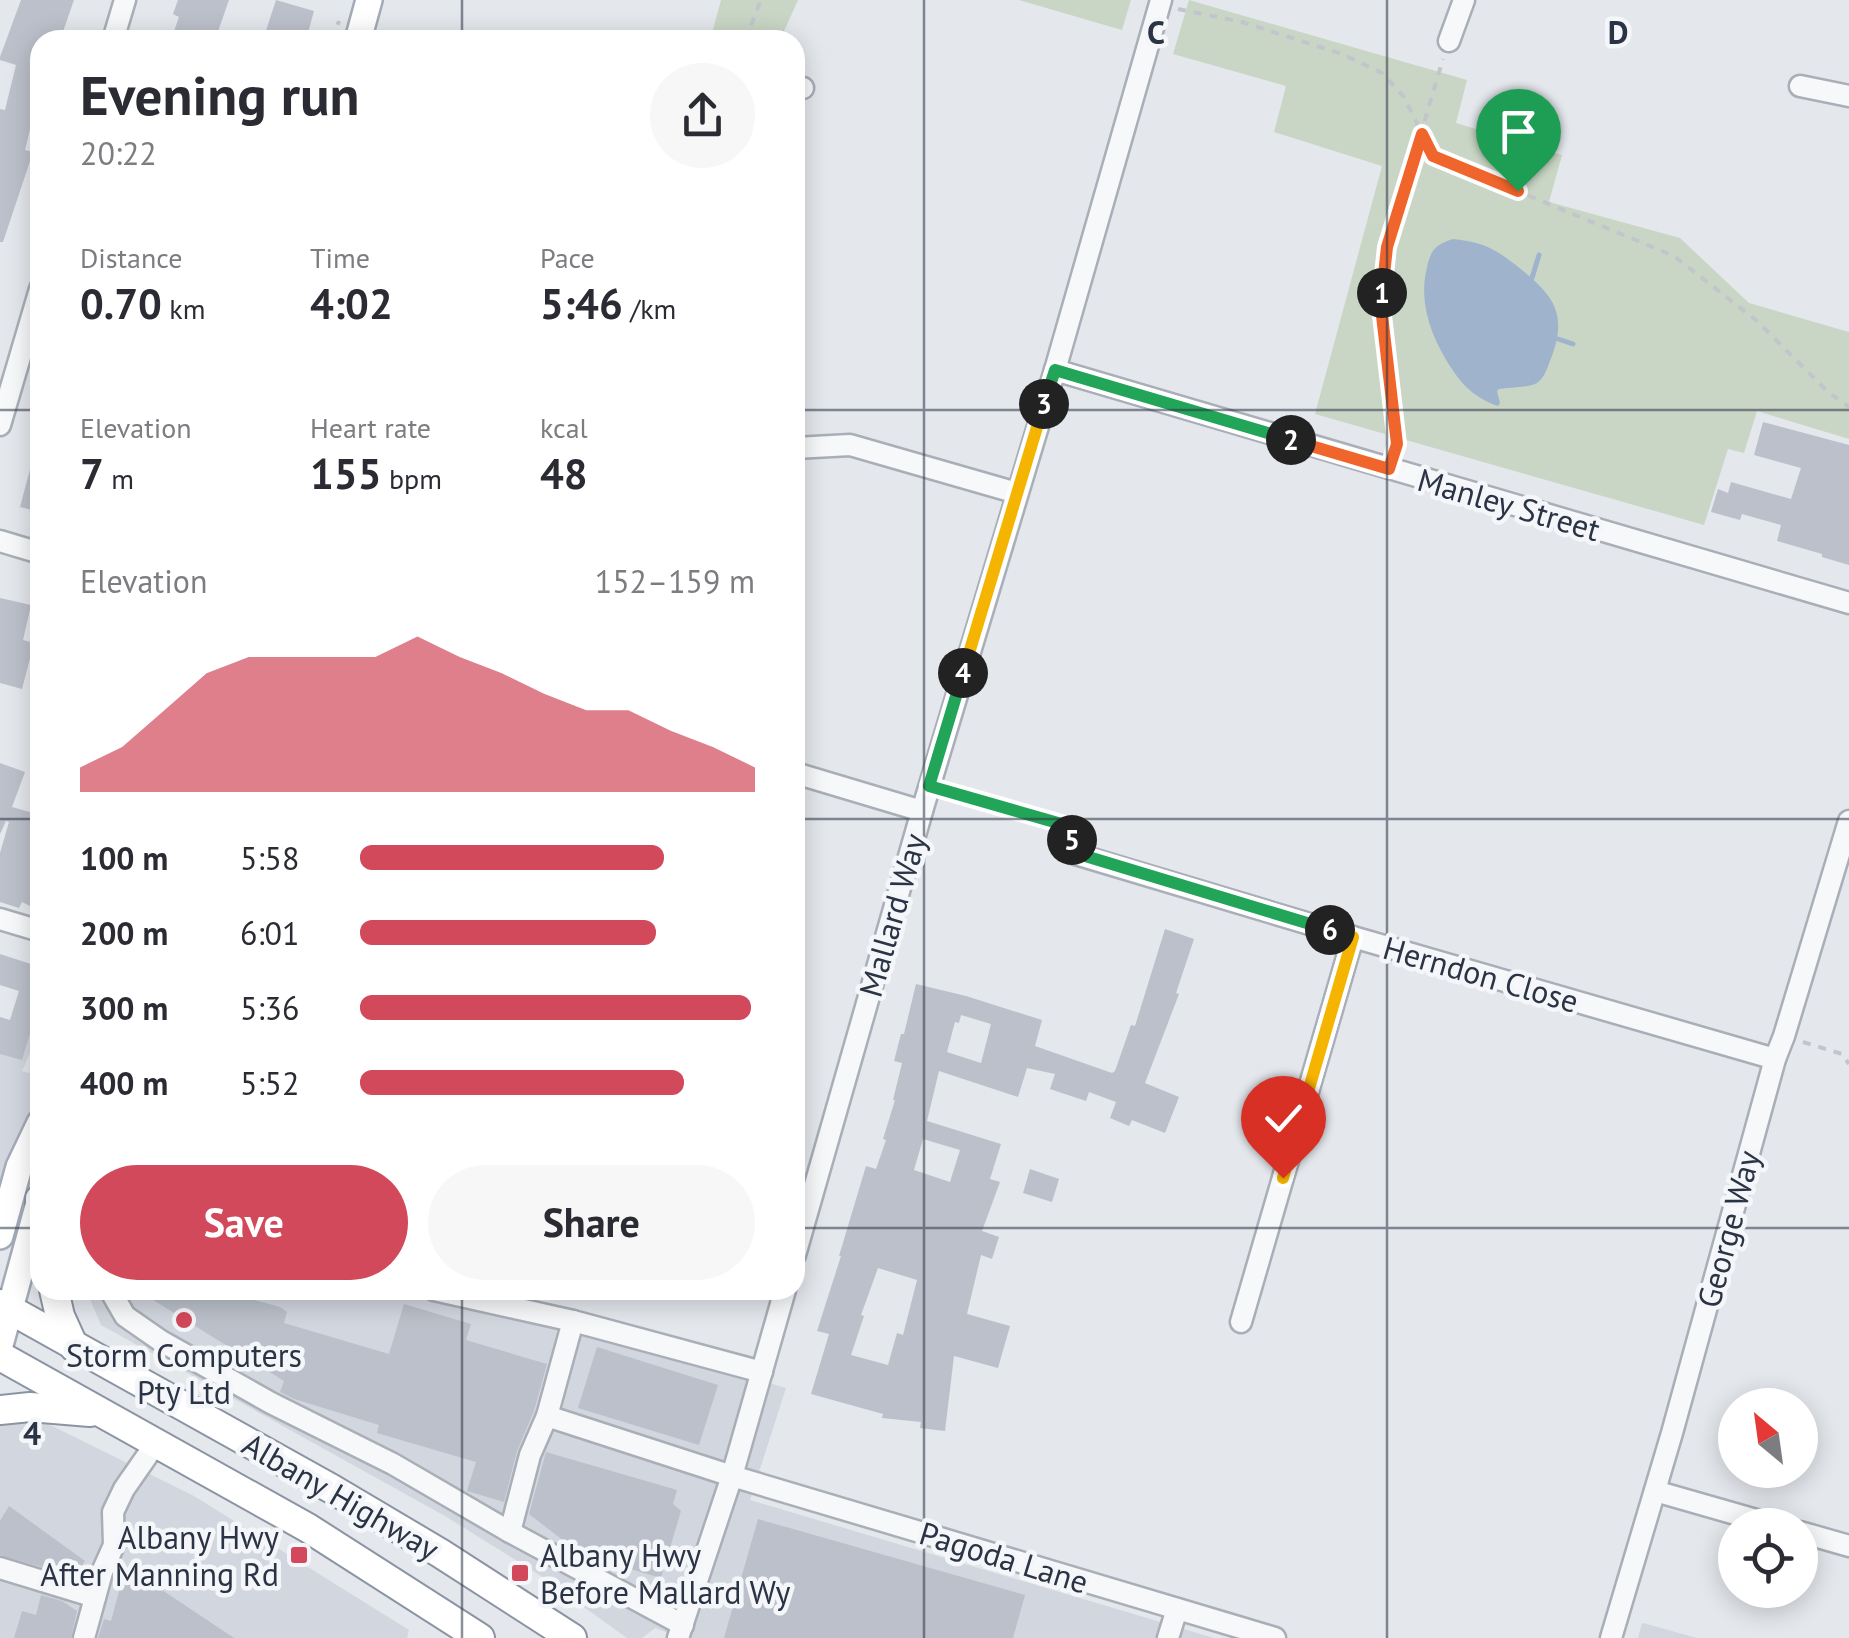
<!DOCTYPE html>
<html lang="en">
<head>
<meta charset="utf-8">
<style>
  :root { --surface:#fff; --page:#f7f7f7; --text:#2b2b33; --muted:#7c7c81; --accent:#d1495b }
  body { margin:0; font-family:"PT Sans",sans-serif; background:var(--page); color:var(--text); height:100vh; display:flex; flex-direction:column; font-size:38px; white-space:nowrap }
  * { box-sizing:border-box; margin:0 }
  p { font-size:32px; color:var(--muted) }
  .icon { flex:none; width:55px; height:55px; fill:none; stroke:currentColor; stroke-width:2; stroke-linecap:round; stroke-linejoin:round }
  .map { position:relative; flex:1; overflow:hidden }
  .drawer { position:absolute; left:30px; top:30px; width:775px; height:1270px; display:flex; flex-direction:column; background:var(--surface); border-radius:30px; box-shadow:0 5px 25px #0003 }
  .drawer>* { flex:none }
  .needle { width:65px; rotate:331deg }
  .buttons { position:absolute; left:1718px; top:1388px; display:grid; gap:20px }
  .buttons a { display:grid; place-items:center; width:100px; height:100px; border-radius:50%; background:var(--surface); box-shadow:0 5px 25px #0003; font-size:50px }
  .pin { position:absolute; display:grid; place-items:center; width:85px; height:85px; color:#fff; margin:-102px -42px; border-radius:50% 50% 50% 0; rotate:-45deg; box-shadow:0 0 10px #0007 }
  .pin .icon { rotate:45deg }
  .km { position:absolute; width:50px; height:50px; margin:-25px; border-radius:50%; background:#222; color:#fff; font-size:28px; line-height:50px; text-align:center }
  .round { display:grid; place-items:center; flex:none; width:105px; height:105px; border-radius:52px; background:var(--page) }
  .overview { display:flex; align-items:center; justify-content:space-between; height:170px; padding:0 50px }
  h1 { font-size:55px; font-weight:600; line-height:75px }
  .stats { display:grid; grid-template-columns:repeat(3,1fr); gap:15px; height:170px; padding:10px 50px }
  .stats div { display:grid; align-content:center }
  .stats b { font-size:42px; font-weight:600 }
  .stats small { font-size:28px; font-weight:400 }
  .stats p { font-size:28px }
  .chart { height:280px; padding:20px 50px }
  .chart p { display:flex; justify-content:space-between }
  .chart svg { width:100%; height:180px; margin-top:10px; fill:var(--accent); opacity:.7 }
  .cta { display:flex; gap:20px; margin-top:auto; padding:20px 50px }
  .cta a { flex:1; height:115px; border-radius:60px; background:var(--accent); color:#fff; font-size:40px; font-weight:600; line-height:115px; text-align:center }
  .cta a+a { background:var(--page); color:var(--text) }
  ul { padding:0 50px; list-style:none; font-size:32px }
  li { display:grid; grid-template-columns:160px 120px 1fr; align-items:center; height:75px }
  li i { height:25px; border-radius:12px; background:var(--accent) }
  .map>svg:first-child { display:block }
  .built { fill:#d2d6de }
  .green { fill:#c9d6c5 }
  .water { fill:#9fb4cc }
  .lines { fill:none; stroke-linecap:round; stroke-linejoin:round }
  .stream { stroke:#9fb4cc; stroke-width:5 }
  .building { fill:#bbc0ca; fill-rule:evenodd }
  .minor-casing { stroke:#a9aeb7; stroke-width:25 }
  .major-casing { stroke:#a3abb8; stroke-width:30 }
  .highway-casing { stroke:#8b94a3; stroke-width:32 }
  .path { stroke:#c2c5cb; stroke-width:4; stroke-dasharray:8 8; stroke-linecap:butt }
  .minor { stroke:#f7f8fa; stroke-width:20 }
  .major { stroke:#fff; stroke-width:25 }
  .highway { stroke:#fff; stroke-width:28 }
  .split-1-casing { stroke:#fff; stroke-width:20 }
  .split-2-casing { stroke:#fff; stroke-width:20 }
  .split-3-casing { stroke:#fff; stroke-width:20 }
  .split-4-casing { stroke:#fff; stroke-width:20 }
  .split-5-casing { stroke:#fff; stroke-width:20 }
  .split-6-casing { stroke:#fff; stroke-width:20 }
  .split-7-casing { stroke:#fff; stroke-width:20 }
  .split-1 { stroke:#f0652b; stroke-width:12 }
  .split-2 { stroke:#f0652b; stroke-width:12 }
  .split-3 { stroke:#22a559; stroke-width:12 }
  .split-4 { stroke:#f5b400; stroke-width:12 }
  .split-5 { stroke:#22a559; stroke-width:12 }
  .split-6 { stroke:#22a559; stroke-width:12 }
  .split-7 { stroke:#f5b400; stroke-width:12 }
  .grid { fill:none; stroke:#2b3445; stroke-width:2.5; stroke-opacity:0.55 }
  .poi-dot { fill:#d1495b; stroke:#f4f6f9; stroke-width:4 }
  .labels { text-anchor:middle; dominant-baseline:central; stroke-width:9; stroke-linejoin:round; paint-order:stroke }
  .street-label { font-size:32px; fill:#2b3445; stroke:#f4f6f9 }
  .poi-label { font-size:32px; fill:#2b3445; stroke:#f4f6f9 }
  .grid-label { font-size:32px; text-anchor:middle; font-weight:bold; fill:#2b3445; stroke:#f4f6f9; stroke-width:9; stroke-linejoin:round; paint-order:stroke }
</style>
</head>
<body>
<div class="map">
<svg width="1849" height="1638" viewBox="0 0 1849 1638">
  <rect width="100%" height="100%" fill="#e4e7ec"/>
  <g class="built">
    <path d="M0,1020l39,12 -17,39 18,5v128l-40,-4z"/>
    <path d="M86,1290h380l320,98 -36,112 464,138h-533l-26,-10 -13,10h-15l-89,-64 -93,-58 -344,-191z"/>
    <path d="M0,1397l32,19 162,80 215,134 -2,8h-407z"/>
    <path d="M1642,1623h1l54,15h-59z"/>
  </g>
  <g class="green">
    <path d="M721,0h77l-18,40h-56l-13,-3z"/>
    <path d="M1019,0h112l-9,30z"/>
    <path d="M1189,0l278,80 -11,43 106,32 -13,47 131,36 69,65 100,29v107l-92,-28 -13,42 -16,-4 -24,76 -389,-111 67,-248 -108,-34 12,-46 -113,-32z"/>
  </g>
  <path class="water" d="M1453,239c32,3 44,11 69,31 32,26 45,44 30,86 -4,9 -7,22 -15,27 -10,5 -26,4 -38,6l-2,2 3,12 -2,3c-13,-4 -29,-14 -38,-26 -23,-30 -42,-70 -34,-108 4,-20 7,-27 27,-33z"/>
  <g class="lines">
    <g class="stream">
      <path d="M1532,278l7,-23"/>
      <path d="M1558,339l15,5"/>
    </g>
  </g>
  <g class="building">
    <path d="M21,0h53l-14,40h-20v73l-6,-1 -9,38 8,2 -30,90h-3v-133l5,1 11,-45 -16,-5v-3z"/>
    <path d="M178,0h51l-14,40h-44l8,-23 -6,-3z"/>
    <path d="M276,0l38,11 -8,29h-43z"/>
    <path d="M1763,422l86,23v120l-27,-8v-3l-45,-13 4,-16 -39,-11 -2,6 -29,-8 7,-23 10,4 3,-11 60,17 10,-31 -47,-13z"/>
    <path d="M35,451l5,1v60l-20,-5z"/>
    <path d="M0,598l31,7 -8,35 11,3 -12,46 -22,-6z"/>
    <path d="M0,763l25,9 -13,35 28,8v96l-18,-9 -3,6 -19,-6v-49l9,-31 -3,-1 -6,13z"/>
    <path d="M1165,929l29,10 -18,54 3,1 -34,89 34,14 -14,36 -33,-13 -3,6 -19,-8 6,-16 -27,-10 -3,9 -36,-12 5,-15 -28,-6 -9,29 -79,-26 -12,50 74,23 -11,35 10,3 -18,49 17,6 -7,22 -11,-4 -14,59 43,12 -12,42 -44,-12 -9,75 -25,-3 1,-6 -39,-4 1,-4 -72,-20 18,-60 -12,-3 24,-75h-2l27,-90 10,3 10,-29 -3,-1 12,-39h-2l9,-37 -8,-2 7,-27h3l12,-50 50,12 76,24 -7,26 77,27 3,-2 16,-46 4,1zM961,1015l30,9 -10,39 -34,-11 8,-30 4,1zM923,1139l37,11 -10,32 -36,-12zM878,1268l39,12 -14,55 -6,-2 -9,32 -37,-10 13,-39 -3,-1z"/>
    <path d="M0,954l40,13v44l-3,-1 -15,50 -22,-6v-37l10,3 9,-29 -19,-6z"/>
    <path d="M1030,1169l29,10 -7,23 -29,-9z"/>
    <path d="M137,1290h81l62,17 7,5 -3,11 105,31 15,-50 67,20 -5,16 81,24 -13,47 -17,40 -13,51 -37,-11 9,-29 -99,-29 2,-8 -85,-26 -14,-7 4,-11z"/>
    <path d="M597,1347l121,38 -19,60 -121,-37z"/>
    <path d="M546,1452l131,38 -4,14 8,7 -20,67 -79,-23 -53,-41z"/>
    <path d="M9,1506l76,55 -11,15 -74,-21v-34z"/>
    <path d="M758,1519l267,76 -12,43h-289z"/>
    <path d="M126,1566l108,72h-136l6,-19 7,2z"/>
    <path d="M41,1595l21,6 15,10 -6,27h-57l8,-27 14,4z"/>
  </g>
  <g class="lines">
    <g class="minor-casing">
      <g id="minor">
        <path d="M113,40l12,-40"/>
        <path d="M1449,41l15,-41"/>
        <path d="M1800,86l49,10"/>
        <path d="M795,87l8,1"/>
        <path d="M1055,370l794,233"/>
        <path d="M0,425l40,-136"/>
        <path d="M795,448l55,-3 167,48"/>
        <path d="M0,541l40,12"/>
        <path d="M795,773l127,38"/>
        <path d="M1072,853l281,84 422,122"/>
        <path d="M0,919l40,12"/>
        <path d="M795,1255l127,-444 133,-441 106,-370"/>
        <path d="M110,1290l15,26 36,25 110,62 122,61 117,68 173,93"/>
        <path d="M434,1290l139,31 189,51"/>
        <path d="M1241,1322l112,-385"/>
        <path d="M547,1416l185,60 543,162"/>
        <path d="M1655,1491l119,34"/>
        <path d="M510,1532l20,-77 17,-39 26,-95"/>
        <path d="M1800,1532l49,14"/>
        <path d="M0,1568l95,29"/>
        <path d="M84,1638l18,-66 12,-27 -1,-33 11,-23 32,-46"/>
        <path d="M678,1638l54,-162 53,-186"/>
        <path d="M1168,1638l9,-29"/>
        <path d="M1611,1638l61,-205 103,-374 9,-23 65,-215"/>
      </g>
    </g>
    <g class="major-casing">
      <g id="major">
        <path d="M358,40l11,-40"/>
        <path d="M0,1236l19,-69 21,-44"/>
        <path d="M0,1345l40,-146"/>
      </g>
    </g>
    <g class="highway-casing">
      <g id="highway">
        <path d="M40,1199v3"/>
        <path d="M54,1290l6,26 14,31"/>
        <path d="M0,1304l332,185 108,64 132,85"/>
        <path d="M0,1356l308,172 172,110"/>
        <path d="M0,1410l30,-3 60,5"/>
      </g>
    </g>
    <g class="path">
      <path d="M1178,9l64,13 100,32 40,19 22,24 29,59 241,100 83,65 71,71 21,15"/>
      <path d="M333,40l6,-19"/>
      <path d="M745,40l16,-40"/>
      <path d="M1395,450l2,-6 -16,-137 6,-60 56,-188"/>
      <path d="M948,792l124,35v6"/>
      <path d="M1803,1042l39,12 7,10"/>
    </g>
    <use href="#minor" class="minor"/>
    <use href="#major" class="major"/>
    <use href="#highway" class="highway"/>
  </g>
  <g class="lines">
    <g class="split-1-casing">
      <path id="split-1" d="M1382,293l5,-46 35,-113 11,22 85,35"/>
    </g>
    <g class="split-2-casing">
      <path id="split-2" d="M1291,440l98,29 8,-25 -16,-137 1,-14"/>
    </g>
    <g class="split-3-casing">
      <path id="split-3" d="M1044,404l11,-34 236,70"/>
    </g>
    <g class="split-4-casing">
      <path id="split-4" d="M963,673l81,-269"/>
    </g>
    <g class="split-5-casing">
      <path id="split-5" d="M963,673l-34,113 143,41v13"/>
    </g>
    <g class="split-6-casing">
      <path id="split-6" d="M1072,840v12l258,78"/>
    </g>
    <g class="split-7-casing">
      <path id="split-7" d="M1283,1178l70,-241 -23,-7"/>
    </g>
    <use href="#split-1" class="split-1"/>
    <use href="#split-2" class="split-2"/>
    <use href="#split-3" class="split-3"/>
    <use href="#split-4" class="split-4"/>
    <use href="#split-5" class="split-5"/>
    <use href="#split-6" class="split-6"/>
    <use href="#split-7" class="split-7"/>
  </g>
  <path class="grid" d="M462,0v40M924,0v1638M1387,0v1638M0,410h40M795,410h1054M0,819h40M795,819h1054M0,1228h40M795,1228h1054M462,1290v348"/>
  <g class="poi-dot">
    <circle cx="184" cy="1320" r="10"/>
    <rect x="289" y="1545" width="20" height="20" rx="5"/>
    <rect x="510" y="1563" width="20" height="20" rx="5"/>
  </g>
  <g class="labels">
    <g class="street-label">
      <text transform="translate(1509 504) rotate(16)">Manley Street</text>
      <text transform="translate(892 915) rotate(-74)">Mallard Way</text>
      <text transform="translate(1481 974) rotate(16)">Herndon Close</text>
      <text transform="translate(1728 1229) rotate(-75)">George Way</text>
      <text transform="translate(341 1496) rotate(30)">Albany Highway</text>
      <text transform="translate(1004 1557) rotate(17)">Pagoda Lane</text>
    </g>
    <g class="poi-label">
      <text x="184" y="1355">Storm Computers<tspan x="184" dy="37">Pty Ltd</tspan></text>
      <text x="279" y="1537" text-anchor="end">Albany Hwy<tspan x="279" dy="37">After Manning Rd</tspan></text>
      <text x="540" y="1555" text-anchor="start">Albany Hwy<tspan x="540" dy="37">Before Mallard Wy</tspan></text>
    </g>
  </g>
  <g class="grid-label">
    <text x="1156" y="44">C</text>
    <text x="1618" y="44">D</text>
    <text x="32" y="1445">4</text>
  </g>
</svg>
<div class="buttons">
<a><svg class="needle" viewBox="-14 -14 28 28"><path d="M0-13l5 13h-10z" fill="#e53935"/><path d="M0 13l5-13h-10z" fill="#7c7c81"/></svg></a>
<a><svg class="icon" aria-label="locate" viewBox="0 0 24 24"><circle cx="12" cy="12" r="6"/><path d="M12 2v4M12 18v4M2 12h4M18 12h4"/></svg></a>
</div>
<div class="pin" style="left:1518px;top:191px;background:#1e9e55"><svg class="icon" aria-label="arrive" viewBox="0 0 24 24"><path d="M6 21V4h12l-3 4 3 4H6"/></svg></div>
<div class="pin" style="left:1283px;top:1178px;background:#d93025"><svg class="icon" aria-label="check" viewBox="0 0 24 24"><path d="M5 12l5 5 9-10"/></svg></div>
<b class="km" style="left:1382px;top:293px">1</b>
<b class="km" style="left:1291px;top:440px">2</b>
<b class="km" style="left:1044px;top:404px">3</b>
<b class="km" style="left:963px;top:673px">4</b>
<b class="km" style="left:1072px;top:840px">5</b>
<b class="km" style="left:1330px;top:930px">6</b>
<section class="drawer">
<div class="overview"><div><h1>Evening run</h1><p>20:22</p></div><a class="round"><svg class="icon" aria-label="share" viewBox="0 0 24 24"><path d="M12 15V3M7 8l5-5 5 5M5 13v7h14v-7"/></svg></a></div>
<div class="stats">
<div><p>Distance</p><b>0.70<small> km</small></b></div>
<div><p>Time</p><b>4:02</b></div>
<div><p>Pace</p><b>5:46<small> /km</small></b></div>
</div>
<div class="stats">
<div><p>Elevation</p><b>7<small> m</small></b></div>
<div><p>Heart rate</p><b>155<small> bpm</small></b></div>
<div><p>kcal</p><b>48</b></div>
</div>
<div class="chart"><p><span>Elevation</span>152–159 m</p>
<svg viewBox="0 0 160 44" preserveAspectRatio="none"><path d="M0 44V38L10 33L20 24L30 15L40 11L50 11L60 11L70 11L80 6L90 11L100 15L110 20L120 24L130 24L140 29L150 33L160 38V44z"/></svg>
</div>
<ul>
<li><b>100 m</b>5:58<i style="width:77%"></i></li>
<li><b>200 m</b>6:01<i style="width:75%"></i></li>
<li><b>300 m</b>5:36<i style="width:99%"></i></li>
<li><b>400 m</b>5:52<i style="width:82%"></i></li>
</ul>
<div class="cta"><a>Save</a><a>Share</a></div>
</section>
</div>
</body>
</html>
